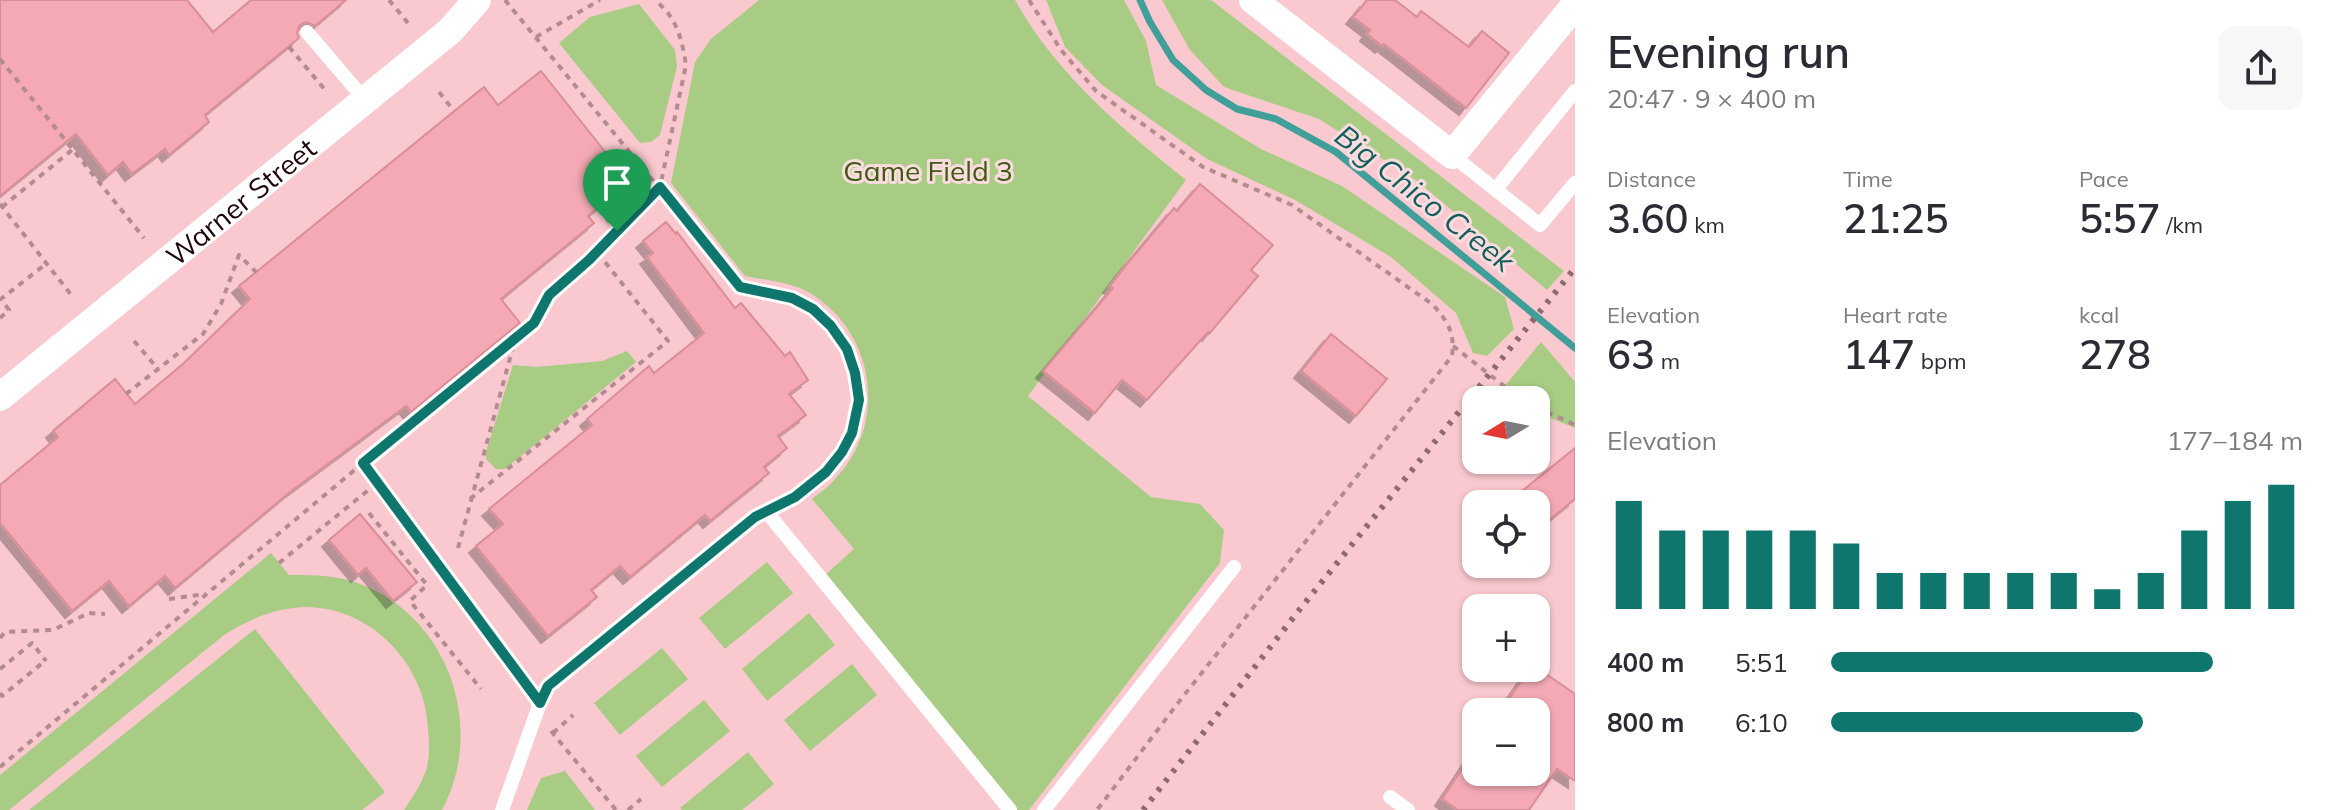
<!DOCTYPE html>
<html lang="en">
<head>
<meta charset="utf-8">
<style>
  :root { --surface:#fff; --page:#f7f7f7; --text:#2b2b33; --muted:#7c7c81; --accent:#0f766e }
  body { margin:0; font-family:Mulish,sans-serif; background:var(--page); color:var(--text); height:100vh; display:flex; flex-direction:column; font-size:30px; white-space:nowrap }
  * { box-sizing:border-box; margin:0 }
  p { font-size:26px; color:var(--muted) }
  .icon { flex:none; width:44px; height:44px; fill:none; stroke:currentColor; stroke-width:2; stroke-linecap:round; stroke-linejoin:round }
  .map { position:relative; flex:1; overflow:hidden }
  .drawer { display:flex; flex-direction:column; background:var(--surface); width:760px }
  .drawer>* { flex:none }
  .needle { width:52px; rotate:260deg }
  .buttons { position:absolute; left:1462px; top:386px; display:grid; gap:16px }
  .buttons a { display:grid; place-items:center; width:88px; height:88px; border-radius:16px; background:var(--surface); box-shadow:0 2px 6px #0004; font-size:40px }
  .pin { position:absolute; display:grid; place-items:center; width:68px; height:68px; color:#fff; margin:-82px -34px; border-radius:50% 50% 50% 0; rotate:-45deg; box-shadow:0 0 8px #0007 }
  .pin .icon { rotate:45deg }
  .round { display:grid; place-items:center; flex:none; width:84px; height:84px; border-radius:16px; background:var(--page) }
  .head { display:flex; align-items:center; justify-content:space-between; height:136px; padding:0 32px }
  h1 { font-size:44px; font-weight:600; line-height:60px }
  .stats { display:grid; grid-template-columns:repeat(3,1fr); gap:12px; height:136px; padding:8px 32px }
  .stats div { display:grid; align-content:center }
  .stats b { font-size:40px; font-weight:600 }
  .stats small { font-size:22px; font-weight:400 }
  .stats p { font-size:22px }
  .chart { height:224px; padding:16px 32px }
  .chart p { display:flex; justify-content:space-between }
  .chart svg { width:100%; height:144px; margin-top:8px; stroke:var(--accent); stroke-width:6 }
  ul { padding:0 32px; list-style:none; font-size:26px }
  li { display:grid; grid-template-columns:128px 96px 1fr; align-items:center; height:60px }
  li i { height:20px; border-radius:10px; background:var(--accent) }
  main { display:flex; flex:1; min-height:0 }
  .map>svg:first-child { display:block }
  .green { fill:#a8cc84 }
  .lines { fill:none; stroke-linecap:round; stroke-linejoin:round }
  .stream { stroke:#419f9a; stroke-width:7 }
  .building { fill:#f4a9b4; stroke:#d88e99; stroke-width:2; filter:url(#shadow) }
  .path { stroke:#b38b90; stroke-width:4; stroke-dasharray:6 6; stroke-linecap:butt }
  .service { stroke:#fff; stroke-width:14 }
  .minor { stroke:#fff; stroke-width:28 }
  .rail { stroke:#8e6a6f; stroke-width:6; stroke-dasharray:4 8; stroke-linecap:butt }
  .route-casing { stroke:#fff; stroke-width:16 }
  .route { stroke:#0f766e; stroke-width:10 }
  .labels { text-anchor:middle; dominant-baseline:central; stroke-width:6; stroke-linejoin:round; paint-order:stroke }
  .park-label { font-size:28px; fill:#3d5c11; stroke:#fcdbdf }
  .street-label { font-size:28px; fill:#1e0509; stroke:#fcdbdf }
  .water-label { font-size:30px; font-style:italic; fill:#105f5b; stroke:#fcdbdf }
</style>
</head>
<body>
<main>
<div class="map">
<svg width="1575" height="810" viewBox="0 0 1575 810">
  <defs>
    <filter id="shadow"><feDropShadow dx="-7" dy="7" stdDeviation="0" flood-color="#0004"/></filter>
  </defs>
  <rect width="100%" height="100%" fill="#f9c9cf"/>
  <g class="green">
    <path d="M759,0h256c41,74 106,128 171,180l-158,216 123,101 49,7 24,26 -4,33 -191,247h-12l-191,-236 28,-25 -42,-50c7,-6 17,-12 23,-20 53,-55 41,-146 -25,-186 -19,-11 -44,-13 -65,-17l-74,-93 24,-121 16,-23z"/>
    <path d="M1046,0h78l22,41 10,44 105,64 81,37 163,111 9,32 -27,27 -14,-3 -17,-40 -65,-56 -96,-57 -88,-41 -105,-74 -37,-38z"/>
    <path d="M1162,0h49l353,271 -17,19 -130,-109 -98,-62 -95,-32 -34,-37z"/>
    <path d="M639,4l36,46 2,16 -17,69 -9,7 -11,1 -81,-100 31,-26z"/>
    <path d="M1541,342l34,40v46l-39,-16v-12h-26l-11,-7z"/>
    <path d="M627,351l9,11 -131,107h-9l-10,-10v-7l27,-87 23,2 66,-6z"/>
    <path d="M271,553l18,22c19,0 37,0 55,4 100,25 145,143 98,231h-38c9,-13 18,-27 23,-43 3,-12 2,-26 1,-37 -2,-65 -56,-123 -123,-123 -30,1 -56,12 -81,28l-215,175h-9v-35z"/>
    <path d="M767,562l26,31 -68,56 -26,-31z"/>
    <path d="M809,613l26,32 -68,56 -25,-32z"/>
    <path d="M255,629l130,163 -23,18h-333z"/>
    <path d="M662,648l26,31 -68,56 -26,-32z"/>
    <path d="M852,664l25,31 -67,56 -26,-31z"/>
    <path d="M704,700l26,31 -68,56 -26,-31z"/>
    <path d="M748,752l26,32 -32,26h-60l-2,-2z"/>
    <path d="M565,771l30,39h-68l14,-32z"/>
  </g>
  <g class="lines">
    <path class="stream" d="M1140,0l10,22 23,38 33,30 31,19 39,10 60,33 239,196"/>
  </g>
  <g class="building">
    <path d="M0,0h187l26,32 38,-32h95l-31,26 -9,-4 -6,3 -3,8 2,5 -94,77 4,7 -40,33 -4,-6 -33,25 -9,-12 -15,13 -32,-41 -76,62z"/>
    <path d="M1367,0h28l22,17 4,-6 48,36 13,-16 27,22 -43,55 -82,-64 -2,2 -15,-12 3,-4 -17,-13z"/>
    <path d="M541,71l88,111 -41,34 6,7 -93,76 19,24 -109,89 -5,-6 -116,86 -115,96 -10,-12 -36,30 -20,-25 -37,30 -72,-88v-38l58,-48 -5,-6 62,-52 20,25 49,-41 66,-64 -11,-13 245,-199 14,18z"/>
    <path d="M1200,184l73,61 -22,25 7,6 -49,58 -1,-2 -61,68 -25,-20 -27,33 -52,-42 70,-83 -3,-2 17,-22 47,-56 3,3z"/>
    <path d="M666,222l10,12 1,-2 58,76 6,-5 44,53 5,-4 18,28 -19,14 17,21 -28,21 9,12 -23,19 5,6 -59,48 -5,-6 -75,62 -10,-11 -29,24 6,7 -49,39 -72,-90 27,-22 -14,-15 103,-84 -5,-6 62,-53 5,7 50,-40 -57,-76 6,-4 -10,-12z"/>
    <path d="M1331,334l56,45 -31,37 -55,-45z"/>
    <path d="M1575,448v51l-39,32v-27h-30z"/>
    <path d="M360,514l57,68 -24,19 -27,-33 -8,7 -29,-35z"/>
    <path d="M1536,667l39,27v87l-18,-12 -28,41h-71l-16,-11 34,-51v24h60v-60h-36l30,-44z"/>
  </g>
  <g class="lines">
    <g class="path">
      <path d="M389,0l19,23"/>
      <path d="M505,0l235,287c25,3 48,7 70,21 12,7 22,19 30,31 42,61 6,133 -56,163"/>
      <path d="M1029,0l32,50 35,41 107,76 89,38 140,99c16,17 23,29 20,52l-274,347 -81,107"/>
      <path d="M536,37l64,-37"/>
      <path d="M289,47l37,44"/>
      <path d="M0,59l144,179"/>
      <path d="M439,92l15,19"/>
      <path d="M0,204l72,92"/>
      <path d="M2,207l70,-57"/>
      <path d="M598,208l19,23"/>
      <path d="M0,318l9,-8 -8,-11 46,-36"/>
      <path d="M134,341l24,28"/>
      <path d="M1453,346l69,54"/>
      <path d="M126,394l77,-60 18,-30 18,-49 17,17"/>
      <path d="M1536,407l39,18"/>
      <path d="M470,499l198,-158 -71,-89"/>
      <path d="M369,513l58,72 -17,16 71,88"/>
      <path d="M458,548l57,-208"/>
      <path d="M279,563l98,-80"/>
      <path d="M169,599l36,-5"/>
      <path d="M0,638l5,-6 48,-2 36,-17 16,1"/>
      <path d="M0,669l32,-26 14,18"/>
      <path d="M548,686l204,-167"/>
      <path d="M530,689l-167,-226 171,-140 15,-28 40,-35 71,-73 26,-122c-4,-26 -10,-50 -32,-65"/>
      <path d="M0,693l2,3 44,-36"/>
      <path d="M551,731l65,79"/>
      <path d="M553,733l20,-18"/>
      <path d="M0,767l363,-304"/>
      <path d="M628,810l13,-11"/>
    </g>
    <g class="service">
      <path d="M307,32l58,68"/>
      <path d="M1452,155l88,70 35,-42"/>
      <path d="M1496,189l79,-98"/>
      <path d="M766,511l244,299"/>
      <path d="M1390,797l18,13"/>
      <path d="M502,810l38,-107"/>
      <path d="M1044,810l190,-243"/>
    </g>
    <g class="minor">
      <path d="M1253,0l199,155 123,-150"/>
      <path id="s1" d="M0,397l450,-366 27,-31"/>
    </g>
    <path class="rail" d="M1143,810l157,-201 275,-341"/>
  </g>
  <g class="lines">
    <g class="route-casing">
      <path id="route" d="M660,187l80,100 52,11 21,11 18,17 16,23 8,24 4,27 -7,33 -10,19 -16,20 -31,25 -40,20 -207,169 -8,17 -177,-240 171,-140 15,-28 40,-35z"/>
    </g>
    <use href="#route" class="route"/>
  </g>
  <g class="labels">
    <g class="park-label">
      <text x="928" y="170">Game Field 3</text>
    </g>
    <g class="street-label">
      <text stroke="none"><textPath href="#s1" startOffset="310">Warner Street</textPath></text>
    </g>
    <g class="water-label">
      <text transform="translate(1425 198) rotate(38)">Big Chico Creek</text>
    </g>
  </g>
</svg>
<div class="buttons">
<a><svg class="needle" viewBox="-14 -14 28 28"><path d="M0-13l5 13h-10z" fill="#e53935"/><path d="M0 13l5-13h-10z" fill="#7c7c81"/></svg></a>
<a><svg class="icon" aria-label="locate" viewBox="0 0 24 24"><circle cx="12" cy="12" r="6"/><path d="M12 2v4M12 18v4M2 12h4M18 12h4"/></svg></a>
<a>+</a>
<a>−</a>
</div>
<div class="pin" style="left:617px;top:231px;background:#1e9e55"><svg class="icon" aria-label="arrive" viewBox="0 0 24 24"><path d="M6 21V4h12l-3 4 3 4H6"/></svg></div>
</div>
<section class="drawer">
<div class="head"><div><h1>Evening run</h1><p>20:47 · 9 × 400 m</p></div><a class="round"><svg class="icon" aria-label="share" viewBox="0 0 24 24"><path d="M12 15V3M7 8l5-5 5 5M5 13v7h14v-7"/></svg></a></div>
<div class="stats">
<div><p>Distance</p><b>3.60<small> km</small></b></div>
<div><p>Time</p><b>21:25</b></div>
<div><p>Pace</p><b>5:57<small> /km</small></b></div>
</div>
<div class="stats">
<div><p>Elevation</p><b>63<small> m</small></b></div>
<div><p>Heart rate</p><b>147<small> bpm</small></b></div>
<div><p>kcal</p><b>278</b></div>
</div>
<div class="chart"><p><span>Elevation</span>177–184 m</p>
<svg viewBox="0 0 160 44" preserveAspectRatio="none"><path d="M5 44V11M15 44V20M25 44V20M35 44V20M45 44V20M55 44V24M65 44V33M75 44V33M85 44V33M95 44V33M105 44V33M115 44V38M125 44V33M135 44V20M145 44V11M155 44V6"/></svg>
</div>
<ul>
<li><b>400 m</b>5:51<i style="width:81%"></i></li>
<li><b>800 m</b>6:10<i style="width:66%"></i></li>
</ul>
</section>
</main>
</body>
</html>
